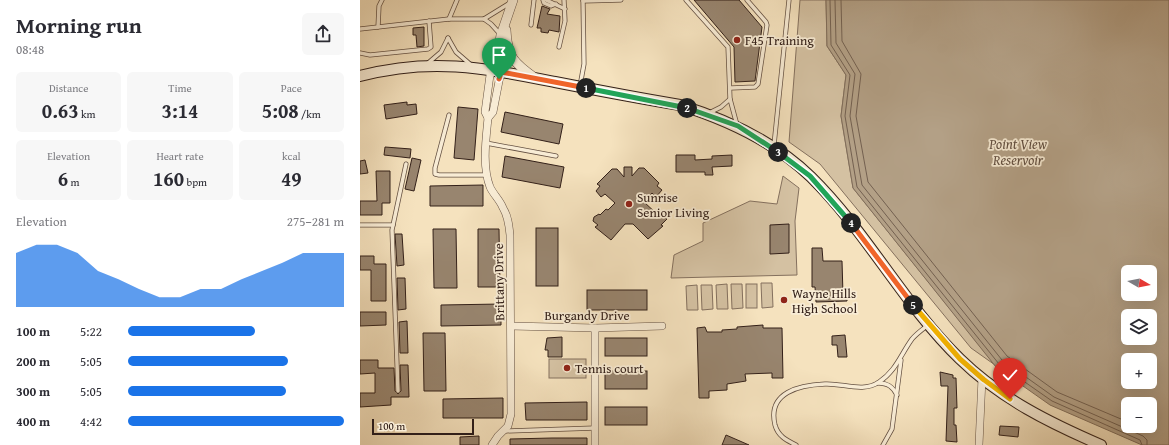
<!DOCTYPE html>
<html lang="en">
<head>
<meta charset="utf-8">
<style>
  :root { --surface:#fff; --page:#f7f7f7; --text:#2b2b33; --muted:#7c7c81; --accent:#1a73e8 }
  body { margin:0; font-family:"Gentium Book Plus",serif; background:var(--page); color:var(--text); height:100vh; display:flex; flex-direction:column; font-size:15px; white-space:nowrap }
  * { box-sizing:border-box; margin:0 }
  p { font-size:13px; color:var(--muted) }
  .icon { flex:none; width:22px; height:22px; fill:none; stroke:currentColor; stroke-width:2; stroke-linecap:round; stroke-linejoin:round }
  .map { position:relative; flex:1; overflow:hidden }
  .drawer { display:flex; flex-direction:column; background:var(--surface); width:360px }
  .drawer>* { flex:none }
  .needle { width:26px; rotate:99deg }
  .controls { position:absolute; left:761px; top:265px; display:grid; gap:8px }
  .controls a { display:grid; place-items:center; width:36px; height:36px; border-radius:6px; background:var(--surface); box-shadow:0 4px 16px #0002; font-size:20px }
  .scale { position:absolute; left:12px; bottom:10px; width:102px; box-sizing:border-box; padding-left:4px; border:2px solid #332019; border-top:0; font-size:11px; line-height:14px; white-space:nowrap; color:#332019; -webkit-text-stroke:3px #f8ecd5; paint-order:stroke }
  .pin { position:absolute; display:grid; place-items:center; width:34px; height:34px; color:#fff; margin:-41px -17px; border-radius:50% 50% 50% 0; rotate:-45deg; box-shadow:0 0 4px #0007 }
  .pin .icon { rotate:45deg }
  .km { position:absolute; width:20px; height:20px; margin:-10px; border-radius:50%; background:#222; color:#fff; font-size:11px; line-height:20px; text-align:center }
  .round { display:grid; place-items:center; flex:none; width:42px; height:42px; border-radius:6px; background:var(--page) }
  .overview { display:flex; align-items:center; justify-content:space-between; height:68px; padding:0 16px }
  h1 { font-size:22px; font-weight:700; line-height:30px }
  .stats { display:grid; grid-template-columns:repeat(3,1fr); gap:6px; height:68px; padding:4px 16px }
  .stats div { display:grid; align-content:center; border-radius:6px; background:var(--page); text-align:center }
  .stats b { font-size:20px; font-weight:700 }
  .stats small { font-size:11px; font-weight:400 }
  .stats p { font-size:11px }
  .chart { height:112px; padding:8px 16px }
  .chart p { display:flex; justify-content:space-between }
  .chart svg { width:100%; height:72px; margin-top:4px; fill:var(--accent); opacity:.7 }
  ul { padding:0 16px; list-style:none; font-size:13px }
  li { display:grid; grid-template-columns:64px 48px 1fr; align-items:center; height:30px }
  li i { height:10px; border-radius:5px; background:var(--accent) }
  main { display:flex; flex:1; min-height:0 }
  .map>svg:first-child { display:block }
  .green { fill:#d4c1a2; stroke:#84705e }
  .water { fill:#b3a086; stroke:#806d5a; fill-rule:evenodd }
  .lines { fill:none; stroke-linecap:round; stroke-linejoin:round }
  .shore { stroke:#736050; stroke-width:1 }
  .building { fill:#98856f; stroke:#332019 }
  .service-casing { stroke:#645042; stroke-width:5 }
  .minor-casing { stroke:#645042; stroke-width:8 }
  .tertiary-casing { stroke:#645042; stroke-width:10 }
  .secondary-casing { stroke:#332019; stroke-width:12 }
  .service { stroke:#f8ecd5; stroke-width:3.5 }
  .minor { stroke:#f8ecd5; stroke-width:7 }
  .tertiary { stroke:#f8ecd5; stroke-width:9 }
  .secondary { stroke:#f8ecd5; stroke-width:10 }
  .split-1-casing { stroke:#fff; stroke-width:8 }
  .split-2-casing { stroke:#fff; stroke-width:8 }
  .split-3-casing { stroke:#fff; stroke-width:8 }
  .split-4-casing { stroke:#fff; stroke-width:8 }
  .split-5-casing { stroke:#fff; stroke-width:8 }
  .split-6-casing { stroke:#fff; stroke-width:8 }
  .split-7-casing { stroke:#fff; stroke-width:8 }
  .split-1 { stroke:#f0652b; stroke-width:5 }
  .split-2 { stroke:#22a559; stroke-width:5 }
  .split-3 { stroke:#22a559; stroke-width:5 }
  .split-4 { stroke:#22a559; stroke-width:5 }
  .split-5 { stroke:#f0652b; stroke-width:5 }
  .split-6 { stroke:#f5b400; stroke-width:5 }
  .split-7 { stroke:#f5b400; stroke-width:5 }
  .poi-dot { fill:#8f2418; stroke:#f8ecd5; stroke-width:1.5 }
  .labels { text-anchor:middle; dominant-baseline:central; stroke-width:3.5; stroke-linejoin:round; paint-order:stroke }
  .poi-label { font-size:13px; fill:#332019; stroke:#f8ecd5; text-anchor:start }
  .street-label { font-size:13px; fill:#332019; stroke:#f8ecd5 }
  .water-label { font-size:14px; font-style:italic; fill:#604d3f; stroke:#f8ecd5 }
</style>
</head>
<body>
<main>
<section class="drawer">
<div class="overview"><div><h1>Morning run</h1><p>08:48</p></div><a class="round"><svg class="icon" aria-label="share" viewBox="0 0 24 24"><path d="M12 15V3M7 8l5-5 5 5M5 13v7h14v-7"/></svg></a></div>
<div class="stats">
<div><p>Distance</p><b>0.63<small> km</small></b></div>
<div><p>Time</p><b>3:14</b></div>
<div><p>Pace</p><b>5:08<small> /km</small></b></div>
</div>
<div class="stats">
<div><p>Elevation</p><b>6<small> m</small></b></div>
<div><p>Heart rate</p><b>160<small> bpm</small></b></div>
<div><p>kcal</p><b>49</b></div>
</div>
<div class="chart"><p><span>Elevation</span>275–281 m</p>
<svg viewBox="0 0 160 44" preserveAspectRatio="none"><path d="M0 44V11L10 6L20 6L30 11L40 22L50 27L60 33L70 38L80 38L90 33L100 33L110 27L120 22L130 17L140 11L150 11L160 11V44z"/></svg>
</div>
<ul>
<li><b>100 m</b>5:22<i style="width:59%"></i></li>
<li><b>200 m</b>5:05<i style="width:74%"></i></li>
<li><b>300 m</b>5:05<i style="width:73%"></i></li>
<li><b>400 m</b>4:42<i style="width:100%"></i></li>
</ul>
</section>
<div class="map">
<svg width="809" height="445" viewBox="0 0 809 445">
  <rect width="100%" height="100%" fill="#f5e2be"/>
  <filter id="stains"><feTurbulence type="fractalNoise" baseFrequency=".005" numOctaves="4"/><feColorMatrix values="0 0 0 0 .2 0 0 0 0 .09 0 0 0 0 .02 0 0 0 .5 -.17"/></filter>
  <radialGradient id="worn" r=".72"><stop offset=".6" stop-color="#630" stop-opacity="0"/><stop offset="1" stop-color="#630" stop-opacity=".3"/></radialGradient>
  <g class="green">
    <path d="M440,0h26l1,46 19,29 -5,41 12,72 142,177 -24,-17 -151,-184 -31,-22z"/>
    <path d="M423,176l16,12 -4,33 2,54 -126,3 3,-23 29,-14v-18l47,-22 27,3z"/>
    <path d="M401,283h11l1,24 -11,1z"/>
    <path d="M367,284l1,25h-11l-1,-24z"/>
    <path d="M371,284h11l1,24 -11,1z"/>
    <rect x="386" y="284" width="11" height="24"/>
    <path d="M337,285l1,25h-11l-1,-24z"/>
    <path d="M341,285h11l1,24 -11,1z"/>
    <rect x="189" y="359" width="37" height="19"/>
  </g>
  <path class="water" d="M466,0h343v445h-27l-92,-40 -54,-38 -143,-179 -12,-72 5,-41 -19,-29zM768,272h22v22h-22zM768,316h22v22h-22zM768,360h22v22h-22zM768,404h22v22h-22z"/>
  <g class="lines">
    <g class="shore">
      <path d="M470,0l1,45 19,30 -5,41 12,71 142,177 53,37 88,39 2,5"/>
      <path d="M475,0l1,43 19,31 -5,42 12,69 140,175 52,37 89,39 4,4v5"/>
      <path d="M481,0l1,41 19,33 -5,42 12,66 139,174 50,36 71,30"/>
    </g>
  </g>
  <g class="building">
    <path d="M334,0h45l23,27 -7,54 -20,1 -1,-35z"/>
    <path d="M182,6l8,3 -3,5 13,2 -1,16 -10,-2 -1,3 -7,-1v-4h-4z"/>
    <path d="M64,27v19l-7,1 -1,-12h-3v-7z"/>
    <path d="M47,102v3l9,-1 1,10 -31,5 -2,-14z"/>
    <path d="M98,107l20,2 -4,51 -20,-2z"/>
    <path d="M145,112l58,12 -4,20 -58,-12z"/>
    <path d="M25,147l26,2 -1,9 -26,-3z"/>
    <path d="M316,155h19v5l17,-1v-3l20,-1v11l-20,1 1,8h-8v-3h-29z"/>
    <path d="M145,156l59,11 -4,21 -58,-11z"/>
    <path d="M52,158l9,2 -7,31 -9,-2z"/>
    <path d="M5,160l3,13 -8,1v-13z"/>
    <path d="M264,167h8v9l7,-8h5l15,15 -2,3 5,4 -6,7 -4,-4 -8,9 13,12 3,-1 7,6 -6,6 2,1 -15,13 -15,-15h-8l-14,16 -16,-13 3,-2 -5,-4 1,-4 5,-3 1,1 6,-6 2,1 7,-7 -10,-9 -4,3 -5,-6 4,-5 -3,-2 15,-15h5l7,8z"/>
    <path d="M16,171h14v32h-8v12h-22v-14h17z"/>
    <path d="M123,185v21h-53v-20z"/>
    <path d="M429,224v29l-19,1v-29z"/>
    <rect x="176" y="228" width="22" height="58"/>
    <path d="M73,229h23l1,59h-23z"/>
    <path d="M118,229h21l1,58h-22z"/>
    <path d="M35,234h7l2,31 -7,1z"/>
    <path d="M452,248h10l1,13h19l1,34 4,-1v7l-31,1 -1,-15h-3z"/>
    <path d="M0,256h14v8h12v37h-15v-31h-11z"/>
    <path d="M37,278h8l1,31 -8,1z"/>
    <rect x="227" y="290" width="60" height="20"/>
    <path d="M141,304v21l-60,1v-21z"/>
    <path d="M0,312h26v13l-26,1z"/>
    <path d="M47,321l1,32h-8l-1,-31z"/>
    <path d="M403,325v3h19l1,50h-11v-5l-27,1 1,7 -19,3v6l-18,1v7h-10l-2,-70 8,-1 2,5h15v-2l15,-1v-2z"/>
    <path d="M63,333h22l1,58h-22z"/>
    <path d="M485,335l2,22h-9l-1,-12h-5v-9z"/>
    <path d="M202,337v20h-14v-7h-3l2,-12z"/>
    <rect x="245" y="338" width="42" height="18"/>
    <path d="M0,360h18v8h16l1,23 3,3 3,-3 -1,-26h8l1,32h-18v8l-31,2v-14h15v-20l-15,1z"/>
    <rect x="245" y="371" width="42" height="18"/>
    <path d="M580,372l13,3v3h3l1,30h-3v17h2l1,17 -11,-1 2,-55h-7z"/>
    <path d="M143,398v20h-60v-19z"/>
    <path d="M227,402v18h-61l-1,-17z"/>
    <rect x="245" y="407" width="42" height="18"/>
    <path d="M640,426l19,1 -1,10 -19,-2z"/>
    <path d="M366,435l23,10h-27z"/>
    <path d="M119,436v9h-19v-8z"/>
    <path d="M192,438h35v7h-77v-6z"/>
  </g>
  <g class="lines">
    <g class="service-casing">
      <g id="service">
        <path d="M183,0l1,3 7,3 5,-2"/>
        <path d="M186,0l19,9"/>
        <path d="M326,0l42,47 2,52 7,26"/>
        <path d="M223,1l38,-1"/>
        <path d="M89,19l8,-19"/>
        <path d="M124,19l7,5 10,11"/>
        <path d="M171,25l3,-25"/>
        <path d="M18,27l71,-8h35l26,-16"/>
        <path d="M0,29l18,-2 1,-21 3,-6"/>
        <path d="M88,38l8,14 15,13"/>
        <path d="M199,47l6,-26 -1,-21"/>
        <path d="M0,53l10,2 58,-6 3,-2 -2,-26"/>
        <path d="M67,64l14,-12 7,-14"/>
        <path d="M220,86l4,-22 -1,-64"/>
        <path d="M371,88l24,-1 3,-3 9,-59 -1,-3 -19,-22"/>
        <path d="M349,113l12,-6 9,-8"/>
        <path d="M89,115l-14,53v6l4,1h47"/>
        <path d="M126,143l70,13"/>
        <path d="M414,145l15,-145"/>
        <path d="M0,225h33"/>
        <path d="M518,383c10,0 15,4 19,12"/>
        <path d="M38,391l-6,-161 14,-66"/>
        <path d="M145,431l90,-3"/>
        <path d="M436,445c-10,-5 -18,-9 -21,-20 -8,-33 25,-40 50,-41 18,-1 38,9 54,-2 17,-11 22,-28 33,-43 4,-5 11,-10 16,-14"/>
        <path d="M523,445l9,-16 9,-69"/>
      </g>
    </g>
    <g class="minor-casing">
      <g id="minor">
        <path d="M135,71l5,5 -7,36 -5,6 -3,-6 5,-37z"/>
        <path d="M128,118c-2,21 -6,48 2,69 3,7 10,13 13,21 5,8 6,17 7,27l1,179 -3,12 -10,10 -6,9"/>
        <path d="M151,326l84,2 67,-2"/>
        <path d="M235,328v117"/>
        <path d="M619,445l3,-67"/>
      </g>
    </g>
    <g class="tertiary-casing">
      <g id="tertiary">
        <path d="M146,30c1,27 8,33 29,48"/>
        <path d="M135,71l6,-36 12,-35"/>
      </g>
    </g>
    <g class="secondary-casing">
      <path id="secondary" d="M0,76c72,-19 124,-8 195,6 41,8 83,16 125,23 48,15 94,36 131,72 56,55 93,128 149,182 41,40 90,64 141,86"/>
    </g>
    <use href="#service" class="service"/>
    <use href="#minor" class="minor"/>
    <use href="#tertiary" class="tertiary"/>
    <use href="#secondary" class="secondary"/>
  </g>
  <g class="lines">
    <g class="split-1-casing">
      <path id="split-1" d="M139,79l1,-3 -4,-5 90,17"/>
    </g>
    <g class="split-2-casing">
      <path id="split-2" d="M226,88l101,20"/>
    </g>
    <g class="split-3-casing">
      <path id="split-3" d="M327,108l51,18 40,26"/>
    </g>
    <g class="split-4-casing">
      <path id="split-4" d="M418,152l32,24 41,47"/>
    </g>
    <g class="split-5-casing">
      <path id="split-5" d="M491,223l62,82"/>
    </g>
    <g class="split-6-casing">
      <path id="split-6" d="M553,305l47,54 23,20"/>
    </g>
    <g class="split-7-casing">
      <path id="split-7" d="M623,379l27,20"/>
    </g>
    <use href="#split-1" class="split-1"/>
    <use href="#split-2" class="split-2"/>
    <use href="#split-3" class="split-3"/>
    <use href="#split-4" class="split-4"/>
    <use href="#split-5" class="split-5"/>
    <use href="#split-6" class="split-6"/>
    <use href="#split-7" class="split-7"/>
  </g>
  <g class="poi-dot">
    <circle cx="377" cy="40" r="4"/>
    <circle cx="269" cy="204" r="4"/>
    <circle cx="424" cy="300" r="4"/>
    <circle cx="207" cy="368" r="4"/>
  </g>
  <g class="labels">
    <g class="poi-label">
      <text x="385" y="40">F45 Training</text>
      <text x="277" y="197">Sunrise<tspan x="277" dy="15">Senior Living</tspan></text>
      <text x="432" y="293">Wayne Hills<tspan x="432" dy="15">High School</tspan></text>
      <text x="215" y="368">Tennis court</text>
    </g>
    <g class="street-label">
      <text transform="translate(139 282) rotate(-91)">Brittany Drive</text>
      <text x="227" y="315">Burgandy Drive</text>
    </g>
    <g class="water-label">
      <text x="658" y="144">Point View<tspan x="658" dy="16">Reservoir</tspan></text>
    </g>
  </g>
  <rect width="100%" height="100%" filter="url(#stains)"/>
  <rect width="100%" height="100%" fill="url(#worn)"/>
</svg>
<div class="controls">
<a><svg class="needle" viewBox="-14 -14 28 28"><path d="M0-13l5 13h-10z" fill="#e53935"/><path d="M0 13l5-13h-10z" fill="#7c7c81"/></svg></a>
<a><svg class="icon" aria-label="layers" viewBox="0 0 24 24"><path d="M12 4l9 5-9 5-9-5zM3 14l9 5 9-5"/></svg></a>
<a>+</a>
<a>−</a>
</div>
<div class="scale">100 m</div>
<div class="pin" style="left:139px;top:79px;background:#1e9e55"><svg class="icon" aria-label="arrive" viewBox="0 0 24 24"><path d="M6 21V4h12l-3 4 3 4H6"/></svg></div>
<div class="pin" style="left:650px;top:399px;background:#d93025"><svg class="icon" aria-label="check" viewBox="0 0 24 24"><path d="M5 12l5 5 9-10"/></svg></div>
<b class="km" style="left:226px;top:88px">1</b>
<b class="km" style="left:327px;top:108px">2</b>
<b class="km" style="left:418px;top:152px">3</b>
<b class="km" style="left:491px;top:223px">4</b>
<b class="km" style="left:553px;top:305px">5</b>
</div>
</main>
</body>
</html>
